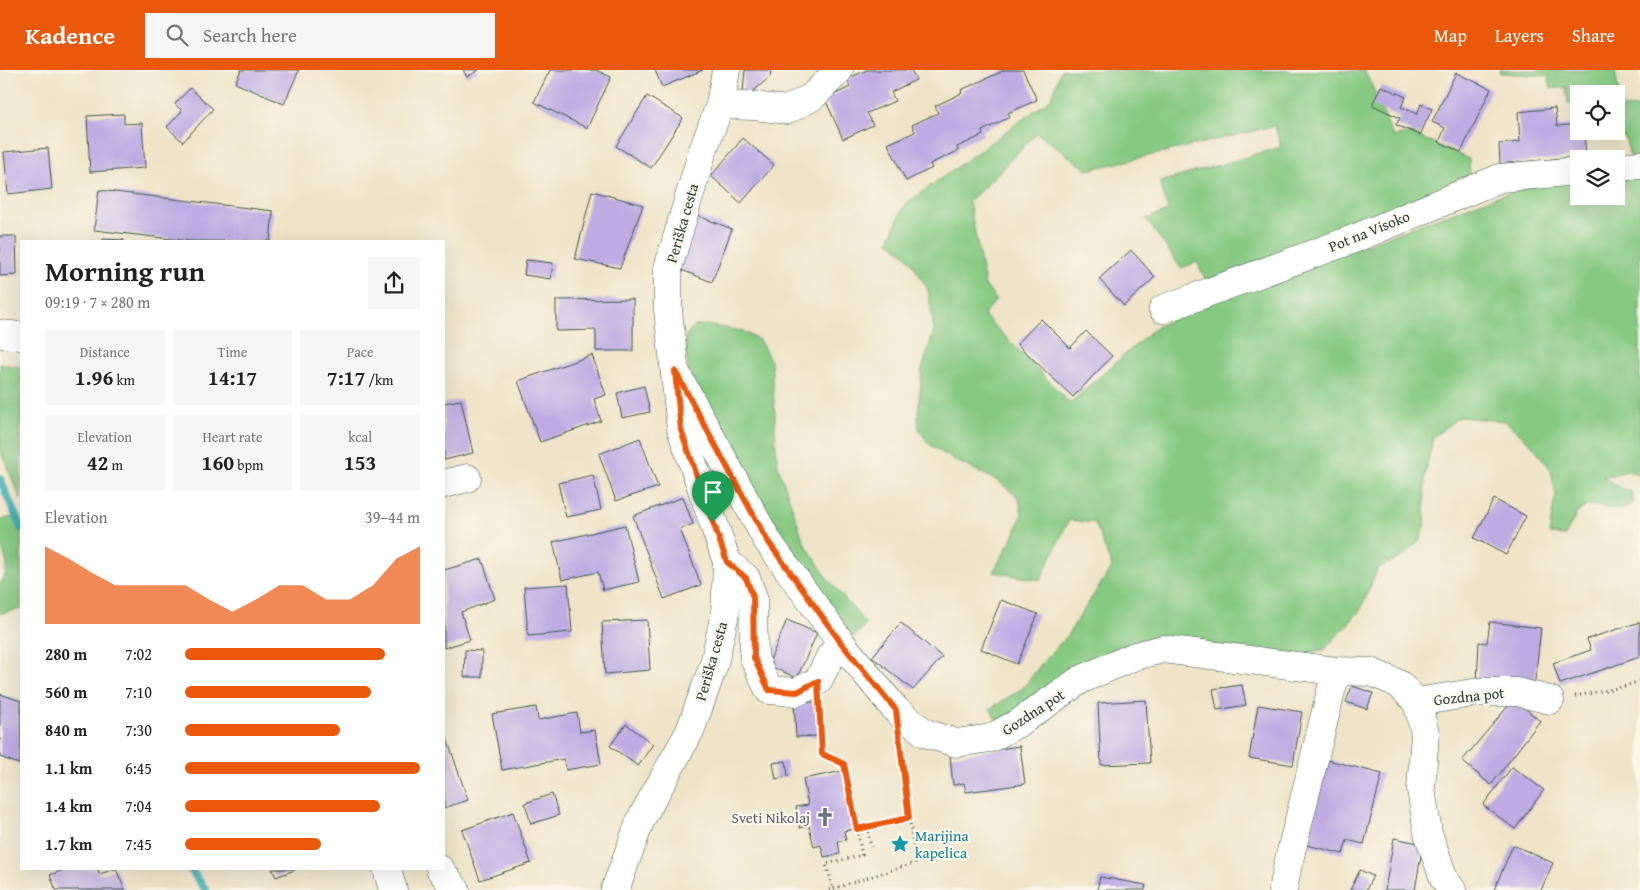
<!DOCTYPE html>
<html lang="en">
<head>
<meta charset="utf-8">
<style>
  :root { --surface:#fff; --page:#f6f6f6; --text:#222; --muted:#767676; --accent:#ea580c }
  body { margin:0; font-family:"Gentium Book Plus",serif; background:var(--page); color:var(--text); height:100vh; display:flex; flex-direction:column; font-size:19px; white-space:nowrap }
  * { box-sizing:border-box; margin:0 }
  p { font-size:16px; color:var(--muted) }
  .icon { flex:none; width:28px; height:28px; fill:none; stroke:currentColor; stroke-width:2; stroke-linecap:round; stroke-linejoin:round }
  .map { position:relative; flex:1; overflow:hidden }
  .drawer { position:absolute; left:20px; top:170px; width:425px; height:630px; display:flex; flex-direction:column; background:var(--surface); border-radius:0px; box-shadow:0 5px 20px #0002 }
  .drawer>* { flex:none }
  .fabs { position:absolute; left:1570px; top:15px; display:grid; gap:10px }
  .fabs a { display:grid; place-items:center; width:55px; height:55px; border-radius:0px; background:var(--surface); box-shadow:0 5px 20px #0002; font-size:25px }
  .pin { position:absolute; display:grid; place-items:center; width:42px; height:42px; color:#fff; margin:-51px -21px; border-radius:50% 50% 50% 0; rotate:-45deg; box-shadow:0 0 5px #0007 }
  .pin .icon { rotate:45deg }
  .round { display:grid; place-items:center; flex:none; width:52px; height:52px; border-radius:0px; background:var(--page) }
  .overview { display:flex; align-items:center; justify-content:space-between; height:85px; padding:0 25px }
  h1 { font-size:28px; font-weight:800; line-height:38px }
  .metrics { display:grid; grid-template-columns:repeat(3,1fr); gap:8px; height:85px; padding:5px 25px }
  .metrics div { display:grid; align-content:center; border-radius:0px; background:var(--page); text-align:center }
  .metrics b { font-size:21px; font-weight:800 }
  .metrics small { font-size:14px; font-weight:400 }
  .metrics p { font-size:14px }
  .chart { height:140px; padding:10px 25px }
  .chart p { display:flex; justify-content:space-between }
  .chart svg { width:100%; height:90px; margin-top:5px; fill:var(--accent); opacity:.7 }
  ul { padding:0 25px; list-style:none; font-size:16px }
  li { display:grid; grid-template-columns:80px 60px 1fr; align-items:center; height:38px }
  li i { height:12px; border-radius:6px; background:var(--accent) }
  header { display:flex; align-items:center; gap:30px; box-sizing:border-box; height:70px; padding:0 25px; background:var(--accent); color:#fff }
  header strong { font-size:24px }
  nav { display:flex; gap:28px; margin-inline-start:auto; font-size:18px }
  .search { width:350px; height:45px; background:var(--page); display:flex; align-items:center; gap:12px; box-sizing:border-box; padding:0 18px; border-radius:0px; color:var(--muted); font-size:19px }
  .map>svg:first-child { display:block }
  .green { fill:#86c982; stroke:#52835b }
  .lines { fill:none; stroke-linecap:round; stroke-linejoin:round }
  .stream { stroke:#3bacb5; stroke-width:8 }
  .building { fill:#beace3 }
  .minor-casing { stroke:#3e564a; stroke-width:29 }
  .path { stroke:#3e564a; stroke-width:3; stroke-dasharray:1 4; stroke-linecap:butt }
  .minor { stroke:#fff; stroke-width:28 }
  .route-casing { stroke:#fff; stroke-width:10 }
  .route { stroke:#ea580c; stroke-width:6 }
  .labels { text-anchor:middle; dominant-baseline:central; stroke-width:4.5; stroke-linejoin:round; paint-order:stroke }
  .street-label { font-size:15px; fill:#1f3d34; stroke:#fbf7ec }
  .worship-label { font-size:15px; fill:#5b616d; stroke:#fbf7ec; text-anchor:end }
  .culture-label { font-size:15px; fill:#0d838f; stroke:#fbf7ec; text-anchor:start }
</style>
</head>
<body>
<header>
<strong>Kadence</strong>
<div class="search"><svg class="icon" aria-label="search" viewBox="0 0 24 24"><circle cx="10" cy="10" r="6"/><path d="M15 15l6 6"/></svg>Search here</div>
<nav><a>Map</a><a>Layers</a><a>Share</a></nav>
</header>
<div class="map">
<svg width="1640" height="820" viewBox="0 0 1640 820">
  <rect width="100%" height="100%" fill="#fbf7ec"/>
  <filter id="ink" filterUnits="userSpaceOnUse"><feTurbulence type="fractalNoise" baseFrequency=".02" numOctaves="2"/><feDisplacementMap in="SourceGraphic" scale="10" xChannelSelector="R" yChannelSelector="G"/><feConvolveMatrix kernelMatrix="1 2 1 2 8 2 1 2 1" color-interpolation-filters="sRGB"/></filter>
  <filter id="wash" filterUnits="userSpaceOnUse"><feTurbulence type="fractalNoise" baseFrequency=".0096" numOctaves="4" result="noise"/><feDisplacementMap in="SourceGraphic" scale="20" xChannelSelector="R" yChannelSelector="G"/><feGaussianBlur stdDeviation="1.12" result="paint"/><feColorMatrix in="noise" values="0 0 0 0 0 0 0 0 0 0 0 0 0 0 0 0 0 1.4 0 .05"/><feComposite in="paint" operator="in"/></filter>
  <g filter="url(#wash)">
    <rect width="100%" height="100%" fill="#efe4c7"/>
    <g class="green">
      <path d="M1061,0l304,1 13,28 15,38 18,-4 58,26 1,16 -9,16 -254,92 -10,-21 -16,6 -35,-49 22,-8 -8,-29 121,-35 -6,-21 -187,44 -51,-37 -68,69 16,83 11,15 -12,15 86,88 86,-76 40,-19 295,-110 49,-14 39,-4v16h37v-19l24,-3v300l-12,-3 -25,6 16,10 12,5 3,11 -14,7 -32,-5 -11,8 -12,23 -16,-2 4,-25 3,-13 -5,-26 -18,-24 -28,-25 -46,-4 -26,20 -8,39v47l-5,17 -16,16 -26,12 -18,43 -36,39 -23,4 -129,-13 -173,83 -9,-15 34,-22 18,-24 24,-26 46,-70 -17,-44 -26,-3 -29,60 -47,-8 21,-37 8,-20 -3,-17 -21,-17 -44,-21 -25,-16 -10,-14 -1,-15 4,-46 12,-38 -6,-41 -19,-32 -20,-17 15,-36 147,-106z"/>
      <path d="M1499,0h116l6,38 19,-1v49l-10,1 -5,-20 -33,-3v-3h24v-37h-37v9h-11l-2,-16 -15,2 -3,-13 -49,-3z"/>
      <path d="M708,255l35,6 16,9 12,21 4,55 1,36 2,14 26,76 24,37 38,45 -13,14 -87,-119 -76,-139 -4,-29v-16l9,-9z"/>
      <path d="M0,294l21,3v133l-21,-50z"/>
      <path d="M14,447l7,16v76l-19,4 -2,2v-31l5,-8 2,-12 -7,-24v-20z"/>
    </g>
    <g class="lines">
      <g class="stream">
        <path d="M0,409l21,49"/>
        <path d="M190,799l16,21"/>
      </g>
    </g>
    <g id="blocks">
      <g class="building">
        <path d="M241,0h58l-15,34 -49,-21z"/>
        <path d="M463,0h16l-12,7z"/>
        <path d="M550,0h46l15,7 -24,51 -53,-26z"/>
        <path d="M655,0h48l-41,17z"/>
        <path d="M745,0h26l-1,7 -20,17 -7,-3z"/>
        <path d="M867,0h44l5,10 -25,12 4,9 -28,12 6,12 -30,14 -18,-40 25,-12 -3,-8z"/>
        <path d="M1005,0h18l14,30 -29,13 2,4 -28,14 1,4 -26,12 1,4 -28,13 2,4 -26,13 -18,-37 27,-12 -3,-7 26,-12 -3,-7 27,-13 -1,-3z"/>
        <path d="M1456,3l35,16 -30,63 -22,-10 6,-14 -13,-6z"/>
        <path d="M1381,16l25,11 -5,10 16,7 4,-10 11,5 -12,26 -24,-10 4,-7 -28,-13z"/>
        <path d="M190,18l23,21 -30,33 -16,-15 15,-16 -7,-7z"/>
        <path d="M647,26l36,22 -32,50 -35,-22z"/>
        <path d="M1555,38l2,18 22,-2v7h5l2,25 -86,8 -1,-20 21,-2 -2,-30z"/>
        <path d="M124,44v10l18,-1 3,45 -55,4 -3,-56z"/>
        <path d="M743,68l31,27 -33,38 -30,-27z"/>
        <path d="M48,78l4,41 -44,5 -4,-42z"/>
        <path d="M99,120l174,21 -3,30h-81l-95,-11z"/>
        <path d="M592,121l51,14 -23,63 -45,-9z"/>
        <path d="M696,145l36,14 -20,53 -36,-14z"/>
        <path d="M0,166h16l1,39 -17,1z"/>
        <path d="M103,169l21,1v1h-21z"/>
        <path d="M1131,180l24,27 -31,29 -25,-27z"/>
        <path d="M526,190l27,3 -2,16 -27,-4z"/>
        <path d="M633,229v52h-37v-21l-40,1v-31z"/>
        <path d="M1041,249l29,29 16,-17 26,25 -39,41 -56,-53z"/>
        <path d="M592,285l14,40 -12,4 7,22 -61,21 -22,-61z"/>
        <path d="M644,316l6,26 -28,6 -5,-25z"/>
        <path d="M461,330l12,53 -29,7v-57z"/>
        <path d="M640,368l18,49 -42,14 -17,-47z"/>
        <path d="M593,405l8,35 -35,7 -8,-34z"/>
        <path d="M683,427l10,27 -13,5 21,56 -37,14 -31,-83z"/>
        <path d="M1494,429l32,17 -20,39 -32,-17z"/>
        <path d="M625,455l14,57 -36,8 -5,-18 -36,8 -9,-38z"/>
        <path d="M482,489l13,40 -34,13 9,28 -26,8v-78z"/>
        <path d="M568,514l4,48 -44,4 -4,-49z"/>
        <path d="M1001,530l37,14 -21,50 -36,-15z"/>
        <path d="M647,550l3,50 -45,4 -3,-52z"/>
        <path d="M787,550l30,13 -20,45 -29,-13z"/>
        <path d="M1490,552l51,6 -7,61 -57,-6 2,-41 8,1z"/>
        <path d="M1640,552v35l-80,27 -7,-21 38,-13 -4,-11z"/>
        <path d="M901,553l41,34 -29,33 -41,-33z"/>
        <path d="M465,580l17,1v26h-18z"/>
        <path d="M1242,615l4,20 -29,5 -4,-21z"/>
        <path d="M1352,616l21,7 -6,16 -21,-7z"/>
        <path d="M0,624l21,7v56l-2,7 -19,-7z"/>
        <path d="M1514,629l26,22 -49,64 -29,-24z"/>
        <path d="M1146,630l4,63 -49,2 -3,-62z"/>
        <path d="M816,632l2,34 -22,1 -2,-34z"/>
        <path d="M1258,635l44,7 -9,53 -44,-7z"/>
        <path d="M536,637l2,13 39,-7 3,19 15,-2 6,34 -35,6 -2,-11 -62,11 -10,-56z"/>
        <path d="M626,654l27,20 -15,22 -28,-20z"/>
        <path d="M444,660l24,70 -24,8z"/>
        <path d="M1020,676l5,38 -59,8 -2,-9 -11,2 -3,-29z"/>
        <path d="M1328,690l54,14 -18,70 -17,-4 -4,14 -36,-9z"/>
        <path d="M786,691l2,15 -12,3 -3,-16z"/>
        <path d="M1512,697l32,23 -29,39 -32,-24z"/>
        <path d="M843,701l11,58 -10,2 2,9 -8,1 2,13 -16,3 -3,-12 -7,2 -5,-21 -9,2 -4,-21 12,-2 -5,-26z"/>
        <path d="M552,724l7,21 -28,9 -6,-21z"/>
        <path d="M513,742l18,51 -51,17 -18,-50z"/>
        <path d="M1394,768l29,6 -8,46h-30z"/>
        <path d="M1513,775l40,18 -12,27h-47z"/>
        <path d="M66,799h32l1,5 17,-5 9,21h-69l-6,-15z"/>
        <path d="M272,799h25l-21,8z"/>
        <path d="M1360,800l13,6 -7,14h-16z"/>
        <path d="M1100,807l46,8 -1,5h-48z"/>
      </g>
    </g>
  </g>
  <g filter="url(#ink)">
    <use href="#blocks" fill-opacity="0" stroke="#3e564a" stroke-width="1"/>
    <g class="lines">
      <g class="minor-casing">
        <g id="minor">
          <path d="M720,35l34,1 33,4 25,-13 27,-27"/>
          <path d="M1616,97l24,-2"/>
          <path d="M1163,239l188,-69 149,-62 79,-7"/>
          <path d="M0,264l21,2"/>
          <path d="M675,301l92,169 75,104 54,66 29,23 31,10 35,-5 29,-16 60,-42 55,-24 28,-7 173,22 35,1 28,12 18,18 8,31 -4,56 7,44 16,46 8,11"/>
          <path d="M444,414l23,-6"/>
          <path d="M727,492l19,16 7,19 1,61 15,32 28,2 21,-11 13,-26 11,-11"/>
          <path d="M1417,632l62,-10h38l33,8"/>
          <path d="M387,799l6,21"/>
          <path d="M440,799l16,21"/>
          <path d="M615,820l26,-71 49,-88 24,-67 11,-51 2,-51 -46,-133 -13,-119v-42l35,-118 17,-45 6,-35"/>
          <path d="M1283,820l5,-26 48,-193"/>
        </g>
      </g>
      <g class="path">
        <path d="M1575,626l48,-9 17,-6"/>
        <path d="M820,640l2,44 22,10 18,91 -36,9 7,25"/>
        <path d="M867,757l4,20"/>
        <path d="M857,759l52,-11"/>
        <path d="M829,820l88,-28 -8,-44 -8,-68"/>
      </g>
      <use href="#minor" class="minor"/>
    </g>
  </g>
  <g class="lines" filter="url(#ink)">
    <g class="route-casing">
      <path id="route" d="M675,301l92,169 75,104 54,66 13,108 -52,11 -13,-65 -22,-10 -4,-73 -21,11 -28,-2 -15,-32 -1,-61 -7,-19 -19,-16 -46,-132z"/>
    </g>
    <use href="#route" class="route"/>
  </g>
  <defs>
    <g id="church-bare" transform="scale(1.5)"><path d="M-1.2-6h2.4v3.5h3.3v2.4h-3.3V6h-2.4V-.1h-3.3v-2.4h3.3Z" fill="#6b7280" stroke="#fbf7ec" stroke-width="2.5" paint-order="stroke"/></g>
    <g id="sight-bare" transform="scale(1.5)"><path d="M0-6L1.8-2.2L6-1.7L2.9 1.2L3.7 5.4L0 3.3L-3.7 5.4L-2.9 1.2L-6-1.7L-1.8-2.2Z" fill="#0f9aa8" stroke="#fbf7ec" stroke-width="2.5" paint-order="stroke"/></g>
  </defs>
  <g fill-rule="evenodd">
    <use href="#church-bare" x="825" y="747"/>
    <use href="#sight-bare" x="900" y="774"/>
  </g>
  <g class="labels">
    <g class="street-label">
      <text transform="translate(682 153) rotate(-74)">Periška cesta</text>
      <text transform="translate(1369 161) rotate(-22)">Pot na Visoko</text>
      <text transform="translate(711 591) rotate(-74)">Periška cesta</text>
      <text transform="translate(1469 626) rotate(-6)">Gozdna pot</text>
      <text transform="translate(1033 642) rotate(-33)">Gozdna pot</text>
    </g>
    <g class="worship-label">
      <text x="810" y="747">Sveti Nikolaj</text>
    </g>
    <g class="culture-label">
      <text x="915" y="765">Marijina<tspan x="915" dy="17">kapelica</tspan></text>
    </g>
  </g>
</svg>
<div class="fabs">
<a><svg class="icon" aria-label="locate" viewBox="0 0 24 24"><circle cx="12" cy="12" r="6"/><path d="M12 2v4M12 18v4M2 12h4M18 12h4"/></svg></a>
<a><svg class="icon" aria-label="layers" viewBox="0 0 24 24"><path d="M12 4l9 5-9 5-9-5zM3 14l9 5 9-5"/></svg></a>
</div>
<div class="pin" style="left:713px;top:452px;background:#1e9e55"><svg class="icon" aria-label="arrive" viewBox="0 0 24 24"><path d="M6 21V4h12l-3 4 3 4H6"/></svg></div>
<section class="drawer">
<div class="overview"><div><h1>Morning run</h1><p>09:19 · 7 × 280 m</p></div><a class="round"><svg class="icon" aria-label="share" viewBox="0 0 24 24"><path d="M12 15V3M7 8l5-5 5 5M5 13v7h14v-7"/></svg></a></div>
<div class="metrics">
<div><p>Distance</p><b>1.96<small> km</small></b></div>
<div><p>Time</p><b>14:17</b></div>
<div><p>Pace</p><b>7:17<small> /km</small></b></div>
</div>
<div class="metrics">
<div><p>Elevation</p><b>42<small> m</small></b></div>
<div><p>Heart rate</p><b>160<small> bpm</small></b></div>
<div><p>kcal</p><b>153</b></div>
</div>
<div class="chart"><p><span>Elevation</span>39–44 m</p>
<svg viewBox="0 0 160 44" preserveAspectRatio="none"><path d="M0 44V6L10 12L20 19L30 25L40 25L50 25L60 25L70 32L80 38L90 32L100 25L110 25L120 32L130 32L140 25L150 12L160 6V44z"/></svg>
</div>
<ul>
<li><b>280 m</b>7:02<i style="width:85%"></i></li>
<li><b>560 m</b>7:10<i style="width:79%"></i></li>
<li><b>840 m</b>7:30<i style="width:66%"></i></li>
<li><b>1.1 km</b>6:45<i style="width:100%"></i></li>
<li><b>1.4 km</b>7:04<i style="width:83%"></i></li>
<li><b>1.7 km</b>7:45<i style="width:58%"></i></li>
</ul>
</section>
</div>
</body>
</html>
